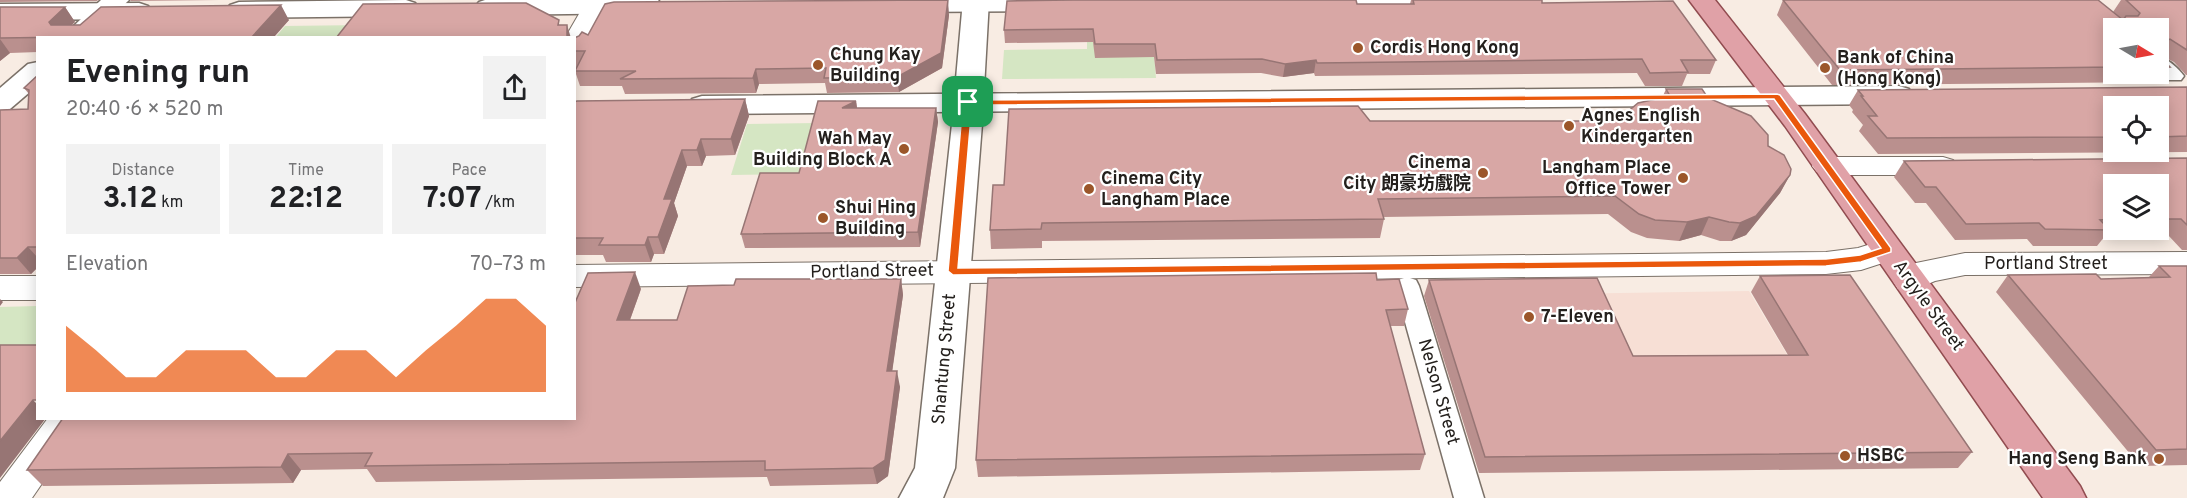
<!DOCTYPE html>
<html lang="en">
<head>
<meta charset="utf-8">
<style>
  :root { --surface:#fff; --page:#f2f2f2; --text:#202124; --muted:#757577; --accent:#ea580c }
  body { margin:0; font-family:Overpass,"Noto Sans TC",sans-serif; background:var(--page); color:var(--text); height:100vh; display:flex; flex-direction:column; font-size:22px; white-space:nowrap }
  * { box-sizing:border-box; margin:0 }
  p { font-size:20px; color:var(--muted) }
  .icon { flex:none; width:33px; height:33px; fill:none; stroke:currentColor; stroke-width:2; stroke-linecap:round; stroke-linejoin:round }
  .map { position:relative; flex:1; overflow:hidden }
  .sheet { position:absolute; left:36px; top:36px; width:540px; height:384px; display:flex; flex-direction:column; background:var(--surface); border-radius:0px; box-shadow:0 3px 15px #0003 }
  .sheet>* { flex:none }
  .needle { width:39px; rotate:100deg }
  .fabs { position:absolute; left:2103px; top:18px; display:grid; gap:12px }
  .fabs a { display:grid; place-items:center; width:66px; height:66px; border-radius:0px; background:var(--surface); box-shadow:0 3px 15px #0003; font-size:30px }
  .pin { position:absolute; display:grid; place-items:center; width:51px; height:51px; color:#fff; margin:-26px; border-radius:12px; box-shadow:0 3px 9px #0006 }
  .round { display:grid; place-items:center; flex:none; width:63px; height:63px; border-radius:0px; background:var(--page) }
  .summary { display:flex; align-items:center; justify-content:space-between; height:102px; padding:0 30px }
  h1 { font-size:33px; font-weight:700; line-height:45px }
  .figures { display:grid; grid-template-columns:repeat(3,1fr); gap:9px; height:102px; padding:6px 30px }
  .figures div { display:grid; align-content:center; border-radius:0px; background:var(--page); text-align:center }
  .figures b { font-size:30px; font-weight:700 }
  .figures small { font-size:16px; font-weight:400 }
  .figures p { font-size:16px }
  .chart { height:168px; padding:12px 30px }
  .chart p { display:flex; justify-content:space-between }
  .chart svg { width:100%; height:108px; margin-top:6px; fill:var(--accent); opacity:.7 }
  .map>svg:first-child { display:block }
  .commercial { fill:#f7dfd5 }
  .green { fill:#d5e6c3 }
  .lines { fill:none; stroke-linecap:round; stroke-linejoin:round }
  .pedestrian-casing { stroke:#7b7168; stroke-width:3 }
  .minor-casing { stroke:#7b7168; stroke-width:2 }
  .tertiary-casing { stroke:#7b7168; stroke-width:3 }
  .secondary-casing { stroke:#7b7168; stroke-width:3 }
  .primary-casing { stroke:#914c50; stroke-width:3 }
  .pedestrian { fill:#fff; fill-rule:evenodd }
  .minor { fill:#fff; fill-rule:evenodd }
  .tertiary { fill:#fff; fill-rule:evenodd }
  .secondary { fill:#fff; fill-rule:evenodd }
  .primary { fill:#e0a1a7; fill-rule:evenodd }
  .wall { fill:#ba908e; fill-rule:evenodd }
  .shaded-wall { fill:#977574 }
  .building { fill:#d8a7a5; stroke:#977574; stroke-width:1.5 }
  .route { fill:#ea580c; stroke:#fff; stroke-width:1.5; fill-rule:evenodd }
  .poi-dot { fill:#9b562a; stroke:#fff; stroke-width:2 }
  .labels { text-anchor:middle; dominant-baseline:central; stroke-width:4.5; stroke-linejoin:round; paint-order:stroke }
  .poi-label { font-size:18px; font-weight:bold; fill:#24201d; stroke:#fff; text-anchor:start }
  .street-label { font-size:18px; fill:#24201d; stroke:#fff }
</style>
</head>
<body>
<div class="map">
<svg width="2187" height="498" viewBox="0 0 2187 498">
  <rect width="100%" height="100%" fill="#f8ece3"/>
  <path class="commercial" d="M1749,291l40,67 -348,5 -20,-67z"/>
  <g class="green">
    <path d="M1151,19l5,59 -154,1 2,-29 83,-1v-29z"/>
    <path d="M365,25l-10,12 -80,1 10,-12z"/>
    <path d="M818,123l-13,51 -74,1 16,-51z"/>
    <path d="M37,306v43h-37v-42z"/>
  </g>
  <g class="lines">
    <g class="pedestrian-casing">
      <g id="pedestrian">
        <path d="M2158,56c10,3 20,12 26,20l-3,4h-14l-9,-7z"/>
        <path d="M1407,277l9,3 3,6 65,212h-30l-59,-212 3,-6z"/>
      </g>
    </g>
    <g class="minor-casing">
      <g id="minor">
        <path d="M587,0h24l-28,49 -9,3v-14h-9z"/>
        <path d="M1827,157h116l10,3 5,6 -5,6 -10,3h-116l-10,-3 -5,-6 5,-6z"/>
        <path d="M1887,239l11,3 5,8 -5,8 -37,12 -35,4 -1252,13v-22l1252,-13 32,-4z"/>
        <path d="M2187,252v22l-222,1 -30,6 -26,11 -11,-3 -5,-8 5,-8 18,-10 49,-10z"/>
        <rect x="0" y="276" width="38" height="24"/>
        <path d="M48,418h39l-55,80h-32v-16z"/>
      </g>
    </g>
    <g class="tertiary-casing">
      <g id="tertiary">
        <path d="M101,0h28l-39,38h-29z"/>
        <path d="M963,0h26l-7,124 -27,344 -12,30h-44l16,-30 37,-344z"/>
        <path d="M38,62v23l-28,24 -10,3v-24l28,-24z"/>
      </g>
    </g>
    <g class="secondary-casing">
      <g id="secondary">
        <path d="M406,0l9,3 4,5 -4,5 -9,3 -167,2 -9,-3 -4,-5 4,-5 9,-3z"/>
        <path d="M485,0h173l4,5 -4,5 -9,3 -161,2 -9,-3 -4,-5 4,-5z"/>
        <path d="M895,0h167l2,3 -4,5 -9,3 -146,1 -9,-3 -4,-5z"/>
        <path d="M1301,0h126l-4,5 -9,3 -101,1 -9,-3z"/>
        <path d="M139,3l9,3 4,5 -4,5 -9,3 -139,1v-16z"/>
        <path d="M1899,86l10,3 4,6 -4,6 -10,3 -1197,10 -10,-3 -4,-6 4,-6 10,-3z"/>
      </g>
    </g>
    <g class="primary-casing">
      <path id="primary" d="M1689,0h26l90,114 275,372 6,12h-43l-258,-372z"/>
    </g>
    <use href="#pedestrian" class="pedestrian"/>
    <use href="#minor" class="minor"/>
    <use href="#tertiary" class="tertiary"/>
    <use href="#secondary" class="secondary"/>
    <use href="#primary" class="primary"/>
  </g>
  <g class="wall">
    <path d="M0,0h98l-1,1 -97,1z"/>
    <path d="M130,0h89l-88,1z"/>
    <path d="M1411,0h131v3l174,57 -6,14h-23l-5,12h-37l-8,-13 -322,3 -1,-3 -31,4 -22,-4 -105,1 -2,-17 -59,1 -2,-16 -88,1 -1,-13 353,-26h53z"/>
    <path d="M1783,0l330,12 8,-12h66v75h-1l-12,-13 -6,-3 -2,4 4,4 -11,15 -327,3 -55,-70zM2114,28h44v46h-44z"/>
    <path d="M0,7h65l10,15 -4,3 218,-5 -16,18h-235v14l-28,1 -10,8z"/>
    <path d="M949,15l-7,53 -43,24 -72,1 -2,-10 -66,1 -3,9 -131,1 -3,-8h-42l-5,-15 2,-4h-3v-29l14,-3z"/>
    <path d="M38,75v192l-7,7h-31v-164l28,-1 1,-15 -5,-6z"/>
    <path d="M2187,87v65l-309,2 -19,-23 4,-6 -11,-13 1,-2 -4,-5 9,-15zM2114,106h44v46h-44z"/>
    <path d="M1666,89l42,9 60,48 22,29 -10,18 -34,42 -15,6h-11l-19,-6 -22,6 -32,-3 -16,-6 -23,-18 -225,3 1,2 -4,19 -338,3v7l-51,1 -1,-19 14,-45 366,-64h211l38,-2 43,-21z"/>
    <path d="M745,99l4,17 -14,39 -29,1 -4,10h-15l-13,37 4,13 -14,38h-10l-3,8h-45l-3,-7h-29v-153z"/>
    <path d="M856,101l1,7h79l2,14 -18,125 -175,1 -4,-14 58,-61z"/>
    <path d="M2187,158v92h-5l-14,-15 -63,1 -8,10h-64l-6,-7 -72,1 -29,-37h-11l-21,-26 10,-16zM2114,184h44v46h-44z"/>
    <path d="M2159,266h28v199l-47,1 -144,-174 12,-17 93,4 48,-2z"/>
    <path d="M1760,276l212,176 -14,16 -479,5 -55,-177 5,-16 204,76 155,-1 -37,-63z"/>
    <path d="M901,279l2,16 -11,76 8,16 -12,89 -11,8 -107,2 -3,-9 -391,5 -9,-13 -66,1 -8,13 -250,3 -16,-16 547,-52 67,-129 -11,31h47l57,-35z"/>
    <path d="M1377,280l31,29 -4,17h-14l35,128 -5,16 -442,7 -2,-17z"/>
  </g>
  <g class="shaded-wall">
    <path d="M948,0l1,15 -7,53 -43,24 -2,-15z"/>
    <path d="M281,5l8,15 -16,18h-22z"/>
    <path d="M65,7l10,15 -16,14 -8,-11 -2,-3z"/>
    <path d="M567,25l4,13h-4z"/>
    <path d="M0,39l10,14 -10,8z"/>
    <path d="M1316,60l-2,13 -31,4 2,-13z"/>
    <path d="M756,69l3,15 -3,9 -3,-15z"/>
    <path d="M745,99l4,17 -14,39 -4,-16z"/>
    <path d="M856,101l2,14 -16,-7z"/>
    <path d="M936,108l2,14 -18,125 -2,-15z"/>
    <path d="M701,139l5,17 -4,10 -5,-16z"/>
    <path d="M682,150l5,16 -13,37 4,13 -14,38 -6,-17 6,-38z"/>
    <path d="M1790,175l-10,18 -34,42 -15,6 9,-18z"/>
    <path d="M1709,217l-8,18 -22,6 8,-19z"/>
    <path d="M648,237l6,17 -3,8 -6,-17z"/>
    <path d="M28,247l10,11v9l-7,7 -14,-16z"/>
    <path d="M635,272l6,17 -17,47 -7,-16z"/>
    <path d="M901,279l2,16 -13,92 -3,-16z"/>
    <path d="M0,299l3,3 -3,4z"/>
    <path d="M897,371l3,16 -12,89 -11,8 -4,-16z"/>
    <path d="M33,400l5,5v13h8l-46,60v-37z"/>
    <path d="M288,454l13,16 -8,13 -12,-16z"/>
  </g>
  <g class="building">
    <path d="M948,0l-7,53 -44,24 -73,1 2,-10 -70,1 -3,9 -133,1 16,-8h-61l10,-20h-11v-13l5,-2 3,-4 6,3 17,-31 9,-2z"/>
    <path d="M1073,0h283l1,4h57l-1,-4h129v3l131,-2 43,59h-35l7,12 -38,1 -8,-14 -325,4 -1,-3 -31,4 -23,-5 -105,1 -2,-16h-60l-2,-15 -89,1 3,-29z"/>
    <path d="M1783,0h315l25,20 3,-4h12l2,-3 -14,-13h61v50l-17,-11 -4,2 2,19h-5l7,7h-12v-39h-44v39l-274,3z"/>
    <path d="M526,3l33,17 -1,5h9v13h-231l27,-34z"/>
    <path d="M281,5l-30,33h-178l1,-1 -74,1v-31h65l-16,15 2,3h29l21,-18z"/>
    <path d="M38,75v172h-10l-11,11h-17v-148l28,-1 1,-19 -5,-2z"/>
    <path d="M2187,87v49l-29,1v-31h-44v31l-227,1 -19,-22h9l-16,-20h2l-5,-6z"/>
    <path d="M1666,89h36l6,9 43,18 17,19v11l16,9 7,14 -1,6 -34,41 -16,7 -11,-1 -20,-5 -22,5 -32,-2 -16,-6 -24,-18 -237,3 6,20 -342,4 -1,6 -51,1 3,-45h11l5,-76 349,-3 12,15h211l38,-2 19,-16 32,-7z"/>
    <path d="M745,99l-14,40h-30l-4,11h-15l-18,49h8l-14,38h-10l-3,8h-46l4,-7h-29v-136l3,-1z"/>
    <path d="M818,101h38l-14,7h94l-18,124 -177,2 19,-61h39z"/>
    <path d="M2187,158v67l-6,-6h-23v-35h-44v35l-14,1 10,10 -65,-1 -6,-6 -73,1 -30,-37h-11l-21,-26z"/>
    <path d="M2159,266h28v183l-31,1 -148,-175 88,-1 5,5 69,-2z"/>
    <path d="M635,272l-18,48h60l11,-34 46,-1 2,-6h165l-14,92h10l-12,89 -12,8 -108,2v-9l-400,5 7,-13 -84,1 -7,13 -254,3 36,-52h511v-113l14,-32z"/>
    <path d="M1376,273l1,7 22,-1 9,30 -22,1 39,144 -449,6 12,-182z"/>
    <path d="M1850,275l122,177 -487,5 -56,-177 168,-2 36,78 175,-1 -48,-79z"/>
    <path d="M0,345h38v55h-5l-33,41z"/>
  </g>
  <path class="route" d="M1777,94l3,1 111,153v4l-30,10 -35,4 -873,9 -5,-4 15,-169 5,-2zM1774,99l107,149 -21,7 -34,4 -868,9 14,-163z"/>
  <g class="poi-dot">
    <circle cx="1358" cy="48" r="6"/>
    <circle cx="818" cy="65" r="6"/>
    <circle cx="1825" cy="68" r="6"/>
    <circle cx="1569" cy="126" r="6"/>
    <circle cx="904" cy="149" r="6"/>
    <circle cx="1483" cy="173" r="6"/>
    <circle cx="1683" cy="178" r="6"/>
    <circle cx="1089" cy="189" r="6"/>
    <circle cx="823" cy="218" r="6"/>
    <circle cx="1529" cy="317" r="6"/>
    <circle cx="1845" cy="456" r="6"/>
    <circle cx="2159" cy="459" r="6"/>
  </g>
  <g class="labels">
    <g class="poi-label">
      <text x="1370" y="48">Cordis Hong Kong</text>
      <text x="830" y="55">Chung Kay<tspan x="830" dy="21">Building</tspan></text>
      <text x="1837" y="58">Bank of China<tspan x="1837" dy="21">(Hong Kong)</tspan></text>
      <text x="1581" y="116">Agnes English<tspan x="1581" dy="21">Kindergarten</tspan></text>
      <text x="892" y="139" text-anchor="end">Wah May<tspan x="892" dy="21">Building Block A</tspan></text>
      <text x="1471" y="163" text-anchor="end">Cinema<tspan x="1471" dy="21">City 朗豪坊戲院</tspan></text>
      <text x="1671" y="168" text-anchor="end">Langham Place<tspan x="1671" dy="21">Office Tower</tspan></text>
      <text x="1101" y="179">Cinema City<tspan x="1101" dy="21">Langham Place</tspan></text>
      <text x="835" y="208">Shui Hing<tspan x="835" dy="21">Building</tspan></text>
      <text x="1541" y="317">7-Eleven</text>
      <text x="1857" y="456">HSBC</text>
      <text x="2147" y="459" text-anchor="end">Hang Seng Bank</text>
    </g>
    <g class="street-label">
      <text x="2046" y="264">Portland Street</text>
      <text transform="translate(872 272) rotate(-1)">Portland Street</text>
      <text transform="translate(1928 306) rotate(54)">Argyle Street</text>
      <text transform="translate(945 359) rotate(-85)">Shantung Street</text>
      <text transform="translate(1438 392) rotate(74)">Nelson Street</text>
    </g>
  </g>
</svg>
<div class="fabs">
<a><svg class="needle" viewBox="-14 -14 28 28"><path d="M0-13l5 13h-10z" fill="#e53935"/><path d="M0 13l5-13h-10z" fill="#757577"/></svg></a>
<a><svg class="icon" aria-label="locate" viewBox="0 0 24 24"><circle cx="12" cy="12" r="6"/><path d="M12 2v4M12 18v4M2 12h4M18 12h4"/></svg></a>
<a><svg class="icon" aria-label="layers" viewBox="0 0 24 24"><path d="M12 4l9 5-9 5-9-5zM3 14l9 5 9-5"/></svg></a>
</div>
<div class="pin" style="left:968px;top:102px;background:#1e9e55"><svg class="icon" aria-label="arrive" viewBox="0 0 24 24"><path d="M6 21V4h12l-3 4 3 4H6"/></svg></div>
<section class="sheet">
<div class="summary"><div><h1>Evening run</h1><p>20:40 · 6 × 520 m</p></div><a class="round"><svg class="icon" aria-label="share" viewBox="0 0 24 24"><path d="M12 15V3M7 8l5-5 5 5M5 13v7h14v-7"/></svg></a></div>
<div class="figures">
<div><p>Distance</p><b>3.12<small> km</small></b></div>
<div><p>Time</p><b>22:12</b></div>
<div><p>Pace</p><b>7:07<small> /km</small></b></div>
</div>
<div class="chart"><p><span>Elevation</span>70–73 m</p>
<svg viewBox="0 0 160 44" preserveAspectRatio="none"><path d="M0 44V17L10 27L20 38L30 38L40 27L50 27L60 27L70 38L80 38L90 27L100 27L110 38L120 27L130 17L140 6L150 6L160 17V44z"/></svg>
</div>
</section>
</div>
</body>
</html>
